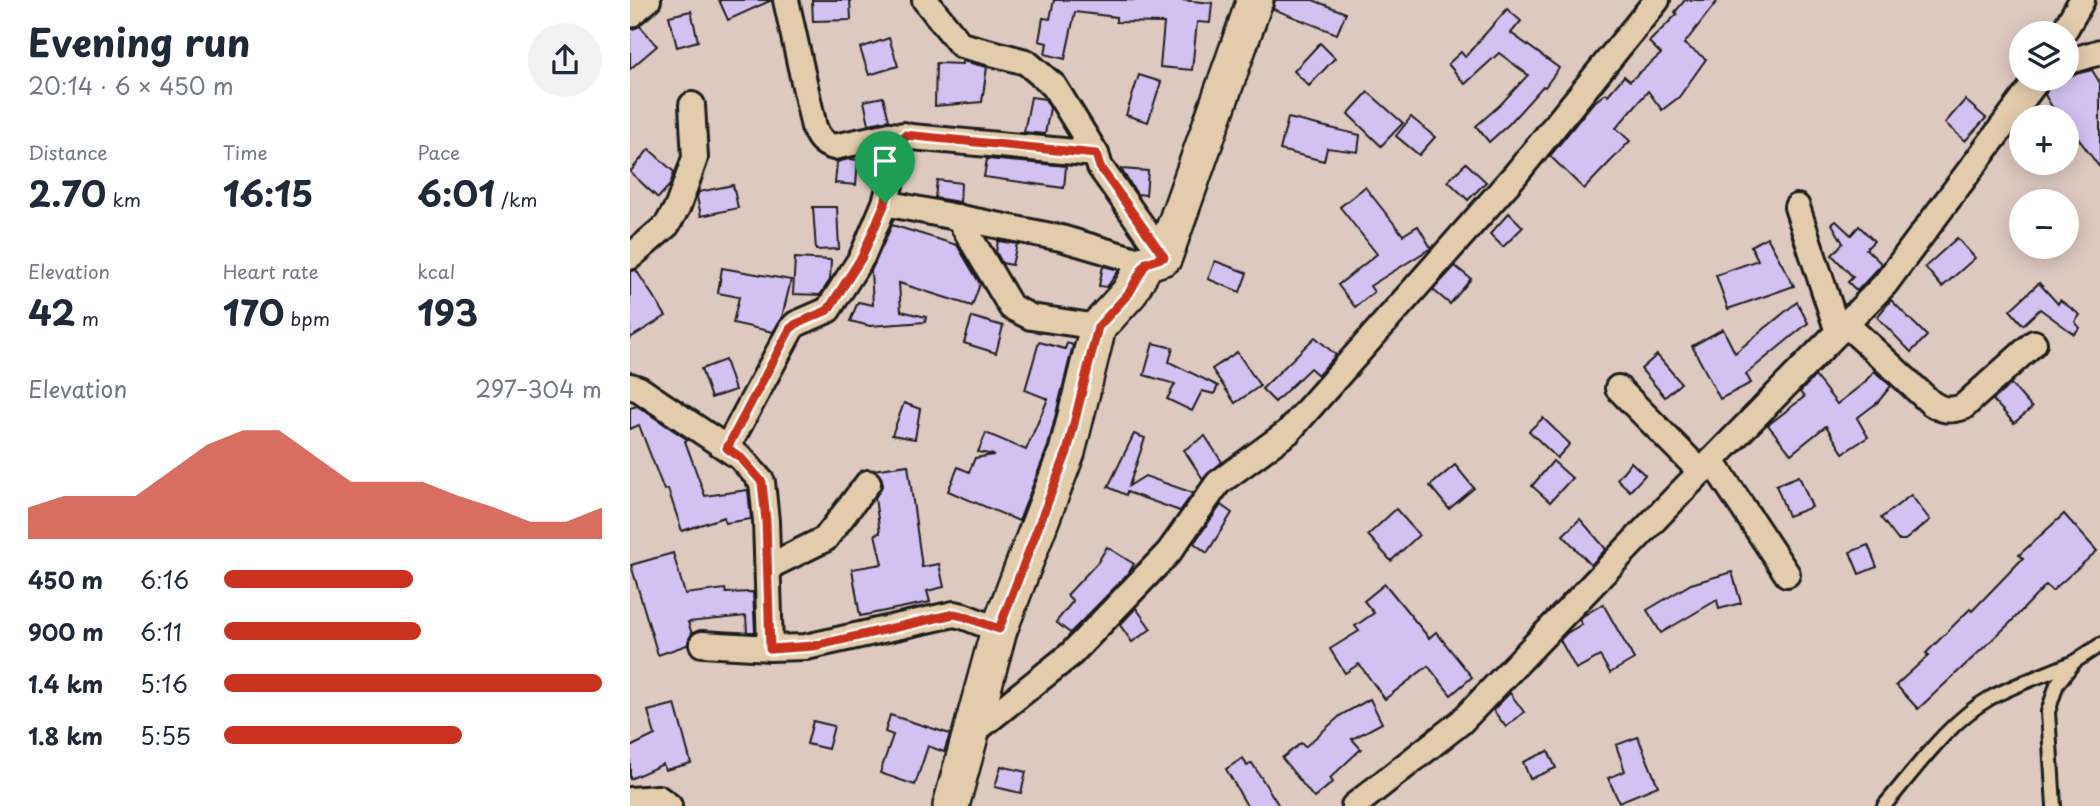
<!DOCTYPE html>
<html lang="en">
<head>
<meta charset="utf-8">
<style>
  :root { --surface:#fff; --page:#f2f2f3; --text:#1f2937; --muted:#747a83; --accent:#c8321e }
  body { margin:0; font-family:"Playpen Sans",sans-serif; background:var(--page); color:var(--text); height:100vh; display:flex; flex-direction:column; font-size:26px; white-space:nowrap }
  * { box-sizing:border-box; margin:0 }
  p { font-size:23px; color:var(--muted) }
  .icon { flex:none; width:38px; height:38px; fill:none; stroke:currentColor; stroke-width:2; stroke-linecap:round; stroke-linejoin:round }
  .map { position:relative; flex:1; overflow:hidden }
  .sheet { display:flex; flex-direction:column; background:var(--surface); width:630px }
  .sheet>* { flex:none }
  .tools { position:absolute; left:1379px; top:21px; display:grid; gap:14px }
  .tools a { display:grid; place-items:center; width:70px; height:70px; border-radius:50%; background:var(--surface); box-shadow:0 4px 18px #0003; font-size:35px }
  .pin { position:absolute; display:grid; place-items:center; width:60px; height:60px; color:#fff; margin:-72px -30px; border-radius:50% 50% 50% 0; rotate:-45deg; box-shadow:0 0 7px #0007 }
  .pin .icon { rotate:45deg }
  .round { display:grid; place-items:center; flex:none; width:74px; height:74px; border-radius:37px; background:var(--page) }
  .head { display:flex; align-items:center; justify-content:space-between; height:119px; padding:0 28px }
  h1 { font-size:38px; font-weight:700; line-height:52px }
  .stats { display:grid; grid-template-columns:repeat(3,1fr); gap:10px; height:119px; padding:7px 28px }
  .stats div { display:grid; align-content:center }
  .stats b { font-size:35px; font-weight:700 }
  .stats small { font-size:19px; font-weight:400 }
  .stats p { font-size:19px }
  .chart { height:196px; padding:14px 28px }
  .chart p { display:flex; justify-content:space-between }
  .chart svg { width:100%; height:126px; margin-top:7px; fill:var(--accent); opacity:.7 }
  ul { padding:0 28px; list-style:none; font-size:23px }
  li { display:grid; grid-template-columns:112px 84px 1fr; align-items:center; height:52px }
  li i { height:18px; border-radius:9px; background:var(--accent) }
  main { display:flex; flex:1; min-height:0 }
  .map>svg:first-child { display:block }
  .building { fill:#d3c1f2; stroke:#1c1c1c; stroke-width:2 }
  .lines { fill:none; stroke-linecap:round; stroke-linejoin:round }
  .lane-casing { stroke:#1c1c1c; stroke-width:18 }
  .street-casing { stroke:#1c1c1c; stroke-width:30 }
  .secondary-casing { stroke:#1c1c1c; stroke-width:40 }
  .lane { stroke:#e3ccac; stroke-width:12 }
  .street { stroke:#e3ccac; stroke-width:24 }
  .secondary { stroke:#e3ccac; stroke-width:35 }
  .route-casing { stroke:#fff; stroke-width:14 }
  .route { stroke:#c8321e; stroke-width:9 }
</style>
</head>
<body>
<main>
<section class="sheet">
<div class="head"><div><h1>Evening run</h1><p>20:14 · 6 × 450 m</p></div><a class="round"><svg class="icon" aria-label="share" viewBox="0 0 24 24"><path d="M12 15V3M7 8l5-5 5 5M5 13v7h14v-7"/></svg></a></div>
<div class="stats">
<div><p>Distance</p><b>2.70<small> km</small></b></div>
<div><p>Time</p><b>16:15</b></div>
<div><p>Pace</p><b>6:01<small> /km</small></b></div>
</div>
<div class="stats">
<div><p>Elevation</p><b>42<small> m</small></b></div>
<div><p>Heart rate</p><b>170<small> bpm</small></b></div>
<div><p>kcal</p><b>193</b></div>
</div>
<div class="chart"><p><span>Elevation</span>297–304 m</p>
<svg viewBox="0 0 160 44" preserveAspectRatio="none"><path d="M0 44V33L10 29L20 29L30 29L40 20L50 11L60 6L70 6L80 15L90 24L100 24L110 24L120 29L130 33L140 38L150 38L160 33V44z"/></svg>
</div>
<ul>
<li><b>450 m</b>6:16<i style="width:50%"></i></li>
<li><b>900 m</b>6:11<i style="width:52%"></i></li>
<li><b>1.4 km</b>5:16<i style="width:100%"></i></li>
<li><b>1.8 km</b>5:55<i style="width:63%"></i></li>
</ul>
</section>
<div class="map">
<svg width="1470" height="806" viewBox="0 0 1470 806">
  <rect width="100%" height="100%" fill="#dec9c1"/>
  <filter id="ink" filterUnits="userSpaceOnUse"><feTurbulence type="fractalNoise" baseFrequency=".0143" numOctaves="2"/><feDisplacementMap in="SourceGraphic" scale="14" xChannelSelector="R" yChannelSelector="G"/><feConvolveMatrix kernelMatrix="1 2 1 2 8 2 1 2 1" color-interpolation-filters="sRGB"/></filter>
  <g filter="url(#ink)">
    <g class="building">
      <path d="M89,0h53l-44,20z"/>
      <path d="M182,0h38l1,20 -38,1z"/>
      <path d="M424,0h127l31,3 -2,20 -13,-1 -5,48 -32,-3 4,-44 -48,-1v-5l-41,-5 -10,47 -20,-5 2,-11 -8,-2 4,-23 7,1z"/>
      <path d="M645,0h38l33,13 -9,21 -64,-25z"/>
      <path d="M1055,0h33l-34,44 22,15 -27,38 -17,13 -14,-19 -32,37 14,13 -46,48 -34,-33 42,-52 14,-11 2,2 16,-19 6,5 31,-27 -12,-12 28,-28 -2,-2z"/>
      <path d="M877,9l14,12 -10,12 48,35 -14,19 -2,-1 -34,38 -20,18 -13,-16 24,-21 28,-30 -29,-22 -34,31 -17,-20 13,-12 4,5z"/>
      <path d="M61,11l7,30 -21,6 -8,-31z"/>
      <path d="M10,26l17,20 -27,23v-39z"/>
      <path d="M259,38l9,28 -29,9 -9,-27z"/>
      <path d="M690,43l15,15 -26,28 -15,-15z"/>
      <path d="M332,61l25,6 -5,35 -47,4 1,-43 26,1z"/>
      <path d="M1462,70l8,13v85l-33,-45v-6h-9l-13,-22 8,-16h14v-3z"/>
      <path d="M509,75l22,7 -13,40 -22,-7z"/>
      <path d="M738,92l35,31 -22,23 -33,-32z"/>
      <path d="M253,97l6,23 -20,4 -5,-23z"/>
      <path d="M401,97l14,2 5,9 -5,26 -21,-2z"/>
      <path d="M1335,100l21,18 -21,23 -20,-18z"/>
      <path d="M781,117l24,20 -16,18 -23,-19z"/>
      <path d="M658,118l72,17 -2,17 -31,-4 -3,13 -44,-11z"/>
      <path d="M19,149l25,23 -4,13 -12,13 -28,-26z"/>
      <path d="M219,159l9,1 -2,25 -21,-2 2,-21z"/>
      <path d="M357,159l79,7 -2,22 -80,-11z"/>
      <path d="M836,163l20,19 -18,18 -20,-19z"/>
      <path d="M491,169l27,2 -2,24 -9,-1z"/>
      <path d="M307,180l24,3 -1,19 -25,-4z"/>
      <path d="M103,185l5,23 -37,8 -4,-19 2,-5z"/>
      <path d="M735,187l38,48 15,-9 13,22 -61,38 4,6 -19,15 -17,-22 39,-31 -37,-47z"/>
      <path d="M183,207h24l2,42 -23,1z"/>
      <path d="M879,213l14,14 -20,20 -13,-13z"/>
      <path d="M1206,221l15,14 8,-9 15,15 -8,8 16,15 -25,27 -9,-9 5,-5 -21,-22 11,-12 -11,-19z"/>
      <path d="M262,225l65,20 23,39 -8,22 -73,-23 2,28 25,6 -1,5 -55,4 -20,-5 8,-19 15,3 -2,-34z"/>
      <path d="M1137,237l27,49 -66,23 -12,-34 42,-15 -7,-14z"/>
      <path d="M1327,238l18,20 -33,29 -17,-20z"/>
      <path d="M368,241l19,3 -5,21 -10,-2 -6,-11z"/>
      <path d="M165,258l36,2 -1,20 -10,15 -27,-1z"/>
      <path d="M585,261l32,12 -7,19 -32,-13z"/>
      <path d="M473,266l16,4 -12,17 -8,-1z"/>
      <path d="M825,266l16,13 -21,25 -17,-14z"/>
      <path d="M92,268l69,12 -9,37 -9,15 -40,-9 6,-26 -21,-4z"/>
      <path d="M6,270l30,46 -36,22v-67z"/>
      <path d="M1409,283l19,21 2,-4 20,15 -5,7 5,6 -6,6 -34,-25 -17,16 -13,-15z"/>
      <path d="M1261,300l36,36 -16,16 -34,-35z"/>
      <path d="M1167,302l11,21 -62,51 5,9 -31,16 -28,-53 31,-17 12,24z"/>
      <path d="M342,317l31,9 -7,27 -32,-10z"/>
      <path d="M685,337l21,18 -18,20 -8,-7 -35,34 -13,-13z"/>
      <path d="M409,342l26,7 2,-6 6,2 -25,101 -29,75 -71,-30 10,-24 11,5 6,-14 19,-3 -16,-3 8,-19 40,17 22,-51 -23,-9z"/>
      <path d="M523,343l20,5 -4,14 49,24 -4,8 -12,-3 -10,20 -25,-12 8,-15 -31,-9z"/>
      <path d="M607,352l23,34 -25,17 -23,-34z"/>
      <path d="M1027,355l24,28 -16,14 -24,-28z"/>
      <path d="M95,360l10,30 -24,8 -10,-29z"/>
      <path d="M1244,371l17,15 -13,16 -21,16 11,19 -25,16 -17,-27 -35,28 -23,-29 36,-28 -4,-5 15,-16 22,28 27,-21z"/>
      <path d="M1381,384l21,24 -18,15 -21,-23z"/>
      <path d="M274,403l16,6 -5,30 -23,-4z"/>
      <path d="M7,406l51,34 -3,1 20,55 43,-6 3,29 -26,4 -1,-6 -42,14 -14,-42 -4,1 -25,-65 -9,4v-21z"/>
      <path d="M913,418l27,26 -13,14 -28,-27z"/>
      <path d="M504,434l11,4 -16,48 16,-10 48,17 -13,18 -53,-19 -1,3 -18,-8z"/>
      <path d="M575,436l17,26 -19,17 -19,-29z"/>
      <path d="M923,461l19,17 -22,24 -18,-16z"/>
      <path d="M1001,462l14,13 -15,16 -13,-12z"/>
      <path d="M278,465l14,102 17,-3 5,23 -17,4 3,11 -70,14 -8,-47 30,-5 -7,-30 5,-1 -5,-35 8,-14 -2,-7 -8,-7z"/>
      <path d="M825,465l19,23 -25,21 -19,-23z"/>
      <path d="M1169,476l13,31 -24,9 -12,-31z"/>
      <path d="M1281,495l19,25 -25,20h-7l-17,-22z"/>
      <path d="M591,505l11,8 -25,40 -13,-10z"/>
      <path d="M766,509l23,26 -28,26 -23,-26z"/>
      <path d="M1434,514l33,37 -45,40 -6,-6 -37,39 -91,85 -22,-24 33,-30 -3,-2 44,-44 2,2 51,-53 -4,-3z"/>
      <path d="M950,519l26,30 -15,16 -28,-30z"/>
      <path d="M1238,545l9,22 -18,7 -9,-22z"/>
      <path d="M477,547l27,17 -6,10 -58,59 -14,-11 17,-21 -6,-6 31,-33z"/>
      <path d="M43,553l12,41 40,-5 1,4 27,-1 2,40h-8l-1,-16 -58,6 4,12 -5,11 -29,10 -27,-90z"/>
      <path d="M1102,572l9,31 -22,6 -2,-9 -56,33 -14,-23 44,-26z"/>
      <path d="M755,584l44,54 7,-6 36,45 -21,18 -23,-29 -43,33 -26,-35 -14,9 -15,-24 29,-18 -4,-5 19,-13 -10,-12z"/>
      <path d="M973,604l31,55 -24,14 -10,-17 -24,13 -16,-29 7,-7 15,-9 -3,-4 4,-4z"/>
      <path d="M506,608l15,21 -19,13 -12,-17z"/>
      <path d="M880,693l14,19 -18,15 -13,-17z"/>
      <path d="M740,699l12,24 -30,16 9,10 -31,29 3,4 -19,16 -32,-40 19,-15 4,4 36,-32z"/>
      <path d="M45,704l16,59 -26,7 -2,-6 -33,15v-32l25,-12 -7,-24z"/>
      <path d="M260,715l60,19 -6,18 -16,-6 -13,39 -35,-12 13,-38 -8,-3z"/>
      <path d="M183,721l21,5 -6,23 -21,-5z"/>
      <path d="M1008,737l20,49 -39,16 -11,-24 17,-7 -9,-26z"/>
      <path d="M918,751l8,17 -26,11 -7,-17z"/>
      <path d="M613,758l4,8 5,-3 27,43h-32l-21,-37z"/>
      <path d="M371,766l25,6 -5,21 -26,-6z"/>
    </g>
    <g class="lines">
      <g class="lane-casing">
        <g id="lane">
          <path d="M1254,806c32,-37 63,-83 106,-108 26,-14 57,-24 84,-36"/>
          <path d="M1424,806l-6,-94 9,-28 17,-22 26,-17"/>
        </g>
      </g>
      <g class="street-casing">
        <g id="street">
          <path d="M156,0l28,127c4,11 9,17 20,20l56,-12 206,19"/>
          <path d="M295,0l36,45 65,17 28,24 42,68 4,13 64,90"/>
          <path d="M0,15l18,-15"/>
          <path d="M1433,33l19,-33"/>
          <path d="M1437,62l33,-10"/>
          <path d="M255,203l176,35 85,25"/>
          <path d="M1167,207l41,125"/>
          <path d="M328,217l53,90 20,10 67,10"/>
          <path d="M0,257l37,-32 11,-19 17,-48 -3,-53"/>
          <path d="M1216,324l85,79c12,8 19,8 32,4l71,-64"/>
          <path d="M0,386l9,3 102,69 21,24 4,39 4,127"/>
          <path d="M988,388l83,84"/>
          <path d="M97,448l64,-119 5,-5 32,-14 34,-53 23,-54 19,-68"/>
          <path d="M1082,461l75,113"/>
          <path d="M138,567l57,-28 43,-56"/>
          <path d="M72,644l68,4 36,-1 148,-33 9,2 36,14"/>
          <path d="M341,734l100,-80 98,-102 49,-69 70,-51 228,-258 141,-174"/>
          <path d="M0,800l28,-2 11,8"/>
          <path d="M724,806l107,-84 221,-231 203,-207 153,-205"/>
        </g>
      </g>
      <g class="secondary-casing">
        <path id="secondary" d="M321,806l48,-176 68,-178 31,-125 31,-34 17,-30 18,-6 91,-257"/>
      </g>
      <use href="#lane" class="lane"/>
      <use href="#street" class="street"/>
      <use href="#secondary" class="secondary"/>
    </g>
  </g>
  <g class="lines" filter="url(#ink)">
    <g class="route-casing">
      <path id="route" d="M275,135l191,19 4,13 64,90 -18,6 -17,30 -31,34 -31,125 -68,177 -36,-13 -9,-2 -140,32 -44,3 -4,-128 -4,-39 -21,-24 -14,-10 63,-119 6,-5 32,-14 34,-53 23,-54z"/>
    </g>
    <use href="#route" class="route"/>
  </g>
</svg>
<div class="tools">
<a><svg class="icon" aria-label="layers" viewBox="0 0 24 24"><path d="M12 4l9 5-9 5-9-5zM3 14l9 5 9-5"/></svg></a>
<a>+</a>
<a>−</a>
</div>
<div class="pin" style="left:255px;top:203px;background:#1e9e55"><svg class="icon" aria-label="arrive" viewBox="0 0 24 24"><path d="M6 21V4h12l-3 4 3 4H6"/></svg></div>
</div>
</main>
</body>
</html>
